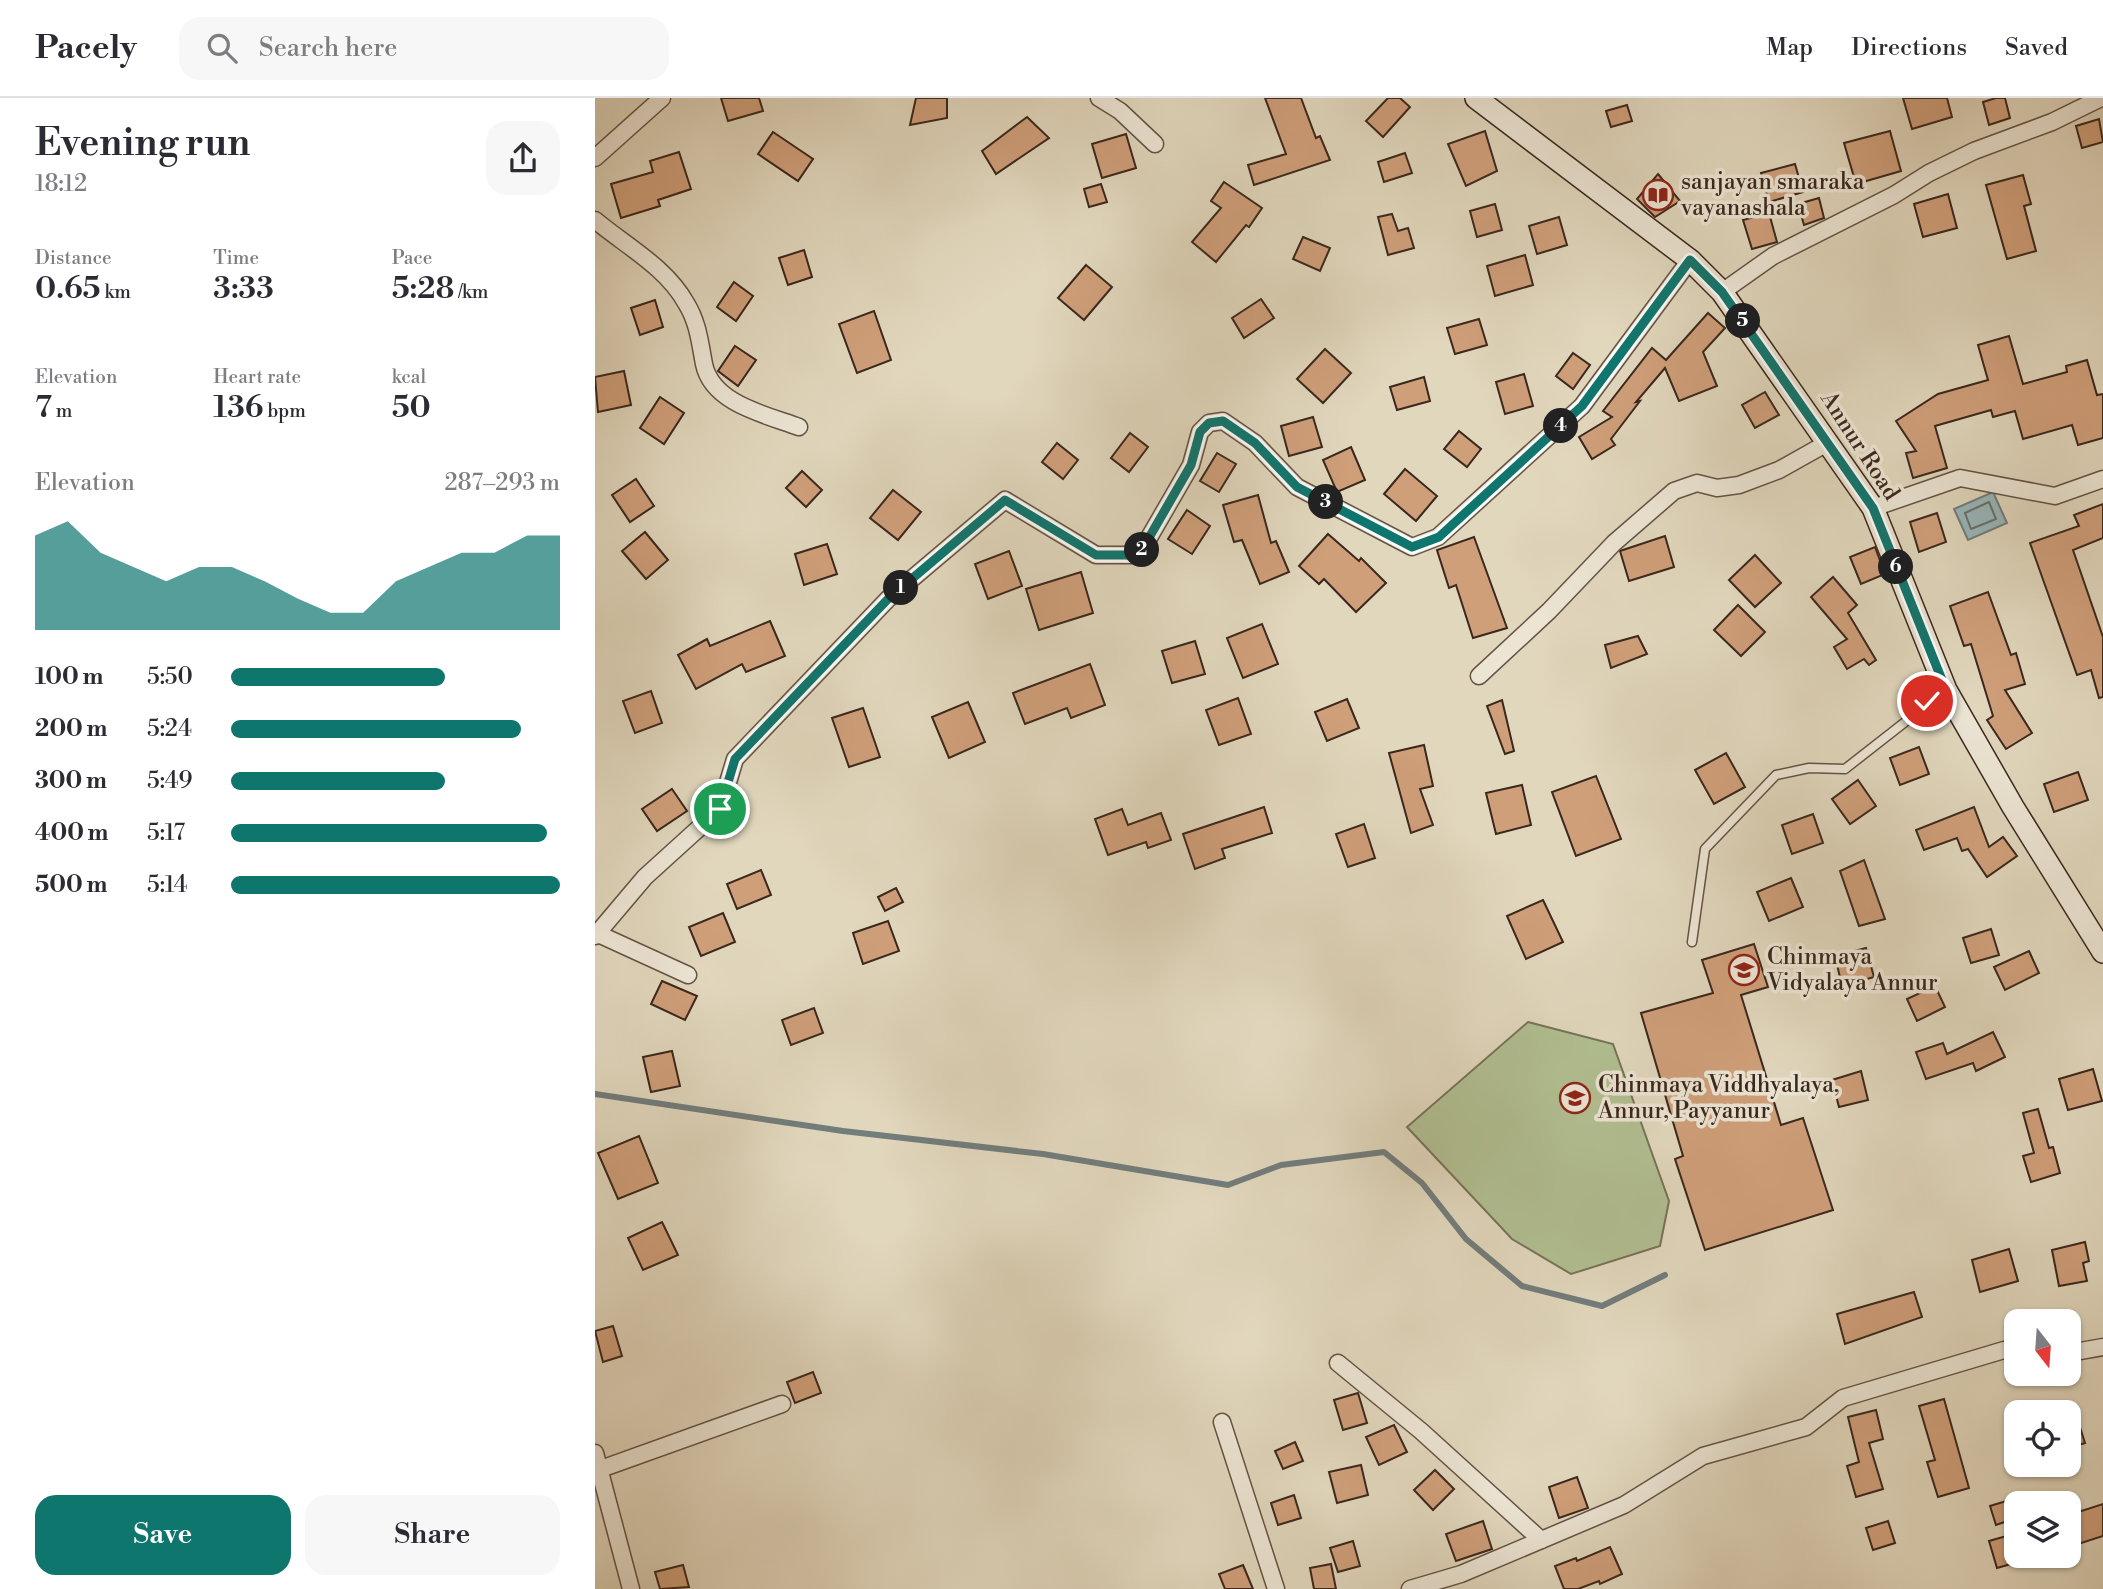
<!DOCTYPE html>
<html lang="en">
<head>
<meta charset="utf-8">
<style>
  :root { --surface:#fff; --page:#f7f7f7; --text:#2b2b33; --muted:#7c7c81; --line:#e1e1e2; --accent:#0f766e }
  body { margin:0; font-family:"Libre Bodoni",serif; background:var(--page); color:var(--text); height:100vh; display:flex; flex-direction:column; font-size:26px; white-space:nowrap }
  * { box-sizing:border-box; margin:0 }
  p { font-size:23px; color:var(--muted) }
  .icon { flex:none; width:38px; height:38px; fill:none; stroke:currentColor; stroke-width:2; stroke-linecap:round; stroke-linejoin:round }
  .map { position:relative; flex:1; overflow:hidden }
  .panel { display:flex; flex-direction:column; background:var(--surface); width:595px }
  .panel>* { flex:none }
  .needle { width:46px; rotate:163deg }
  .tools { position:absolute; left:1409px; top:1211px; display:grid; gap:14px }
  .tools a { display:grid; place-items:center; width:77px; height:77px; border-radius:14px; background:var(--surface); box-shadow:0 2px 5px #0004; font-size:35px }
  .pin { position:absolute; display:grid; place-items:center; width:60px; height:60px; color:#fff; margin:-30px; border:4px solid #fff; border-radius:50%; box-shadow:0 2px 7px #0007 }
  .km { position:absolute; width:35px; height:35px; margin:-18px; border-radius:50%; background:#222; color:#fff; font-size:19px; line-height:35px; text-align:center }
  .round { display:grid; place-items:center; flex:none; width:74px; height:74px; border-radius:21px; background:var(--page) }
  .overview { display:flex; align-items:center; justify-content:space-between; height:119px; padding:0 35px }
  h1 { font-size:38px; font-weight:600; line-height:52px }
  .stats { display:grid; grid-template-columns:repeat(3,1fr); gap:10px; height:119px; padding:7px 35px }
  .stats div { display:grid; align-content:center }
  .stats b { font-size:30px; font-weight:600 }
  .stats small { font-size:19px; font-weight:400 }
  .stats p { font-size:19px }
  .chart { height:196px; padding:14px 35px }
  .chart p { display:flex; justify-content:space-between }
  .chart svg { width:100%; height:126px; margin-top:7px; fill:var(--accent); opacity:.7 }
  .action { display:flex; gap:14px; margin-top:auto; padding:14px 35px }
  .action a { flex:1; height:80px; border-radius:21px; background:var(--accent); color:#fff; font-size:28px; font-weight:600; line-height:80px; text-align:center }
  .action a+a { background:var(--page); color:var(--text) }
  ul { padding:0 35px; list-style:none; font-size:23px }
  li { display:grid; grid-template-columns:112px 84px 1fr; align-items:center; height:52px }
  li i { height:18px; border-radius:9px; background:var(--accent) }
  header { display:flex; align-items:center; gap:42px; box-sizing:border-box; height:98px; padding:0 35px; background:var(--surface); border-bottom:2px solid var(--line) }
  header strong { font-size:33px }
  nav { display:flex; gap:38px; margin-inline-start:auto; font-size:24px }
  .search { width:490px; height:63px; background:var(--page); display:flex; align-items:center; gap:18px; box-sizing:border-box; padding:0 24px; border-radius:21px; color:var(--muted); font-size:26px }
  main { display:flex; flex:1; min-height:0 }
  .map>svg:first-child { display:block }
  .green { fill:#b1bf92; stroke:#767358; stroke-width:2 }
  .water { fill:#98b7bb; stroke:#727d7c; stroke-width:2 }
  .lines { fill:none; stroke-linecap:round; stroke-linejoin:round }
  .shore { stroke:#696f6c; stroke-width:2 }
  .stream { stroke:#727d7c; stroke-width:6 }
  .building { fill:#cf9f7a; stroke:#3a271d; stroke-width:2 }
  .service-casing { stroke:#645345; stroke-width:11 }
  .minor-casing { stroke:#645345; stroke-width:19 }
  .secondary-casing { stroke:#3a271d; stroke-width:24 }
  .service { stroke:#ece5d4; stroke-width:8 }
  .minor { stroke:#ece5d4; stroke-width:16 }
  .secondary { stroke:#ece5d4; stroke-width:21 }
  .route-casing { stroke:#fff; stroke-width:14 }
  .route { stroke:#0f766e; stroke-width:9 }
  .labels { text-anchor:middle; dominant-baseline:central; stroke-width:7; stroke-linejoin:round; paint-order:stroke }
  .poi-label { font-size:23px; fill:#3a271d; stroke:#ece5d4; text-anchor:start }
  .street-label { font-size:23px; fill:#3a271d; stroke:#ece5d4 }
</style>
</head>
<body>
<header>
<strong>Pacely</strong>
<div class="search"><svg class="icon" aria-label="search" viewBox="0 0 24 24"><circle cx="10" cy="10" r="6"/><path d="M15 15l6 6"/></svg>Search here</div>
<nav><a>Map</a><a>Directions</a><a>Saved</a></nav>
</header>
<main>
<section class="panel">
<div class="overview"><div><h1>Evening run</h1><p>18:12</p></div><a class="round"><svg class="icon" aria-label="share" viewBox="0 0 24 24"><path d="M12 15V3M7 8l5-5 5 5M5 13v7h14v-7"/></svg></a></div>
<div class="stats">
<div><p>Distance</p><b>0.65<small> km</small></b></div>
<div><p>Time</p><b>3:33</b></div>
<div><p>Pace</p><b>5:28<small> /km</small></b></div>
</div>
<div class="stats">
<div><p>Elevation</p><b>7<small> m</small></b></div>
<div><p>Heart rate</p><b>136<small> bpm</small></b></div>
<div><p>kcal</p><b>50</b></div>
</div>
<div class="chart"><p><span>Elevation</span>287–293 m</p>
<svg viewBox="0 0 160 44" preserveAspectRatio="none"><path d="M0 44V11L10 6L20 17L30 22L40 27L50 22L60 22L70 27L80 33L90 38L100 38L110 27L120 22L130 17L140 17L150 11L160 11V44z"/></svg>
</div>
<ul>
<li><b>100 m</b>5:50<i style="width:65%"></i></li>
<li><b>200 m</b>5:24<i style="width:88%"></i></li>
<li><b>300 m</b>5:49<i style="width:65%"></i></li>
<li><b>400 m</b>5:17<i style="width:96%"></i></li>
<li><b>500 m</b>5:14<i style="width:100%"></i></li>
</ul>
<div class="action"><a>Save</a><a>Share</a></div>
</section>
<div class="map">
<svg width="1508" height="1491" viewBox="0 0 1508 1491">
  <rect width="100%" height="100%" fill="#e1d7bd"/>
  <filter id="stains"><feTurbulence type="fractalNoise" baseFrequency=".00286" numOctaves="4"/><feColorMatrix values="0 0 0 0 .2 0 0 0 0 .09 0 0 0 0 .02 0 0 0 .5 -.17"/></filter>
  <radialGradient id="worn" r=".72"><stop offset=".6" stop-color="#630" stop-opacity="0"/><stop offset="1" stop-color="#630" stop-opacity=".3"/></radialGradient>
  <path class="green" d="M933,924l85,22 56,157 -9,45 -89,28 -59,-35 -105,-112z"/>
  <path class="water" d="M1398,394l14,31 -39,17 -14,-31z"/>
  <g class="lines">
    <path class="shore" d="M1394,404l7,17 -25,10 -6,-16z"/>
    <path class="stream" d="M0,996l248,37 200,23 185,31 53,-20 103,-13 38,31 44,56 56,47 80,20 63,-31"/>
  </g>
  <g class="building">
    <path d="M126,0h38l4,13 -35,10z"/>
    <path d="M321,0h31v20l-37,7z"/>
    <path d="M670,0h36l15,40 4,-2 10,24 -76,25 -6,-20 38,-11z"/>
    <path d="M793,0h12l10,9 -27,30 -17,-16z"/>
    <path d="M1308,0h44l5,19 -40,12z"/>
    <path d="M1401,0h9l5,20 -21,7 -6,-23z"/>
    <path d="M1032,7l5,16 -21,6 -5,-16z"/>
    <path d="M432,19l22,21 -53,36 -14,-23z"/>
    <path d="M1504,21l4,23 -21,6 -6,-22z"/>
    <path d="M890,33l12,40 -31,15 -18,-42z"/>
    <path d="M1295,33l11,40 -45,13 -12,-41z"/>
    <path d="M178,34l40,27 -15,22 -40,-27z"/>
    <path d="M531,36l10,34 -34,10 -10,-34z"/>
    <path d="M84,54l12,37 -33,11 2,6 -39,12 -10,-34 42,-12 -3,-11z"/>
    <path d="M810,55l7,20 -28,9 -6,-20z"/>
    <path d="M1200,66l8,28 -34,10 -8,-29z"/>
    <path d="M1063,76l22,27 -25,16 -18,-18z"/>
    <path d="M1428,77l8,29 -7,2 12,45 -29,8 -21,-74z"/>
    <path d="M629,84l38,26 -13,19 -3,-2 -30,37 -24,-20 29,-34 -10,-7z"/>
    <path d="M506,86l6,18 -18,5 -5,-18z"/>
    <path d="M1353,96l9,34 -34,9 -9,-33z"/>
    <path d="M1224,100l5,20 -20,7 -6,-21z"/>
    <path d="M900,106l7,26 -25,7 -7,-26z"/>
    <path d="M1174,115l8,29 -25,7 -9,-29z"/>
    <path d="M797,116l6,17 10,-3 6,20 -26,7 -10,-38z"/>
    <path d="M964,119l8,28 -30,9 -8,-28z"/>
    <path d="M708,139l27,11 -10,23 -27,-12z"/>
    <path d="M209,152l8,27 -24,8 -9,-27z"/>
    <path d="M930,157l8,30 -38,11 -8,-30z"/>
    <path d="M491,167l26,22 -28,33 -26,-22z"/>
    <path d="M139,184l19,14 -17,25 -19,-14z"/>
    <path d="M666,201l13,19 -30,20 -12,-20z"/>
    <path d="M60,202l8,27 -23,8 -9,-27z"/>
    <path d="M279,213l17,49 -34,13 -18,-49z"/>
    <path d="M1113,215l17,15 -22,24 14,34 -38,15 -14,-33 -29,34 4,-1 -29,38 4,6 -23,14 -13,-22 33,-20 -9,-6 49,-63 14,12z"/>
    <path d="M884,221l8,26 -32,9 -8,-26z"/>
    <path d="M1414,238l14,48 44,-12 -1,-6 21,-6 10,35 6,-1v44l-25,7 -6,-20 -49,14 -8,-28 -22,6 -2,-7 -56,16 12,42 -34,10 -7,-25 10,-2 -20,-30 42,-27 50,-14 -10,-35z"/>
    <path d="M140,248l21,14 -18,26 -20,-15z"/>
    <path d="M730,251l26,24 -28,30 -26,-24z"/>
    <path d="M978,255l17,12 -17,24 -17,-13z"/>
    <path d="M29,273l7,34 -33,7 -3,-35z"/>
    <path d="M929,276l9,32 -28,8 -9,-32z"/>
    <path d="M829,279l6,24 -33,9 -7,-23z"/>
    <path d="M1170,294l14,23 -24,13 -13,-23z"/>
    <path d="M65,299l24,16 -20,31 -24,-16z"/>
    <path d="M718,319l9,30 -33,9 -8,-30z"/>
    <path d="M864,333l22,18 -14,18 -23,-18z"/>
    <path d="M535,335l18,14 -19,25 -18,-14z"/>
    <path d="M462,345l21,17 -15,19 -21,-17z"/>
    <path d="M756,349l14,33 -28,12 -14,-32z"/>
    <path d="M622,355l19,11 -17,28 -19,-11z"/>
    <path d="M810,371l32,27 -21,25 -32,-27z"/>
    <path d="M207,373l20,19 -16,17 -20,-19z"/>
    <path d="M41,381l18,27 -24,16 -18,-27z"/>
    <path d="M298,392l28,22 -23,28 -28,-22z"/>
    <path d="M663,397l13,48 5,-2 13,31 -29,12 -18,-44 -8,2 -11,-37z"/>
    <path d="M1508,406v34l-30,12 30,87v60l-4,1 -8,-28 -14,5 -47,-132 49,-17 -5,-11z"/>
    <path d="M592,412l23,16 -18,28 -24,-15z"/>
    <path d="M1342,415l9,29 -27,10 -9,-30z"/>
    <path d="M50,434l23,28 -22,19 -24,-28z"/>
    <path d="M733,436l31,27 2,-3 25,25 -30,29 -32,-33 -5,5 -20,-18z"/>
    <path d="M1070,438l9,31 -45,14 -9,-30z"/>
    <path d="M879,439l33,91 -34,10 -17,-53 -7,3 -12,-38z"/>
    <path d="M232,446l10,30 -33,11 -9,-31z"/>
    <path d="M1280,449l10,27 -24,10 -11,-27z"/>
    <path d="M414,453l13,35 -34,13 -13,-35z"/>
    <path d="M1160,457l26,28 -26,24 -26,-27z"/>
    <path d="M486,474l12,41 -54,17 -13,-41z"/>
    <path d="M1238,479l24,28 -9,8 28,47 -7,5 -5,-6 -17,10 -13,-22 13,-8 -36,-42z"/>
    <path d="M1393,494l23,63 5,-2 9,31 -20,6 27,43 -26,16 -19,-29 6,-4 -22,-72 -7,2 -14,-40z"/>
    <path d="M1143,507l27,27 -24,24 -27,-26z"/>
    <path d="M175,523l15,35 -39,16 -4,-8 -46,25 -18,-34 29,-16 3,7z"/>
    <path d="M667,526l16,40 -35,14 -16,-40z"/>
    <path d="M1043,538l9,18 -36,14 -6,-23z"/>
    <path d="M600,543l10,33 -33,9 -10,-32z"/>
    <path d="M495,566l15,41 -34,13 -4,-10 -42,16 -12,-31z"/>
    <path d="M56,593l11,32 -27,10 -12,-32z"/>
    <path d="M643,600l13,36 -32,11 -13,-35z"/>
    <path d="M752,601l12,29 -32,13 -12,-29z"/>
    <path d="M907,602l12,51 -9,3 -18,-48z"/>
    <path d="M373,604l17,40 -36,16 -17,-41z"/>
    <path d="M268,610l17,49 -31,10 -17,-49z"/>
    <path d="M829,647l9,41 -13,3 13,36 -22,8 -22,-80z"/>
    <path d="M1324,649l10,27 -29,11 -10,-27z"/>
    <path d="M1131,655l19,34 -31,17 -19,-34z"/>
    <path d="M1483,674l10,28 -34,12 -10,-28z"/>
    <path d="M1001,678l25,63 -45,17 -24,-64z"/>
    <path d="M1263,682l18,26 -26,18 -18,-25z"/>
    <path d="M927,687l9,40 -35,9 -10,-41z"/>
    <path d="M77,691l15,22 -30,20 -15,-22z"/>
    <path d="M669,709l8,26 -50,16 3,9 -30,11 -12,-35z"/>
    <path d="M1379,709l15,40 14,-10 14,19 -30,21 -19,-28 -6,2 -5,-13 -33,12 -8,-20z"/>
    <path d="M527,711l6,16 33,-12 10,27 -23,8 -2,-6 -38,13 -13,-36z"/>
    <path d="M1218,716l10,29 -31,11 -10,-29z"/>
    <path d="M769,726l11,34 -27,9 -12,-33z"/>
    <path d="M1269,762l21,59 -26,7 -19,-55z"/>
    <path d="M166,772l10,25 -34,14 -10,-25z"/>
    <path d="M1196,780l12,29 -34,14 -12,-29z"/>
    <path d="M301,790l7,14 -18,9 -7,-14z"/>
    <path d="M948,802l20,42 -37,17 -19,-43z"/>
    <path d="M128,815l12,29 -34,14 -12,-29z"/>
    <path d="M293,823l11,30 -36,13 -10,-31z"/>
    <path d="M1396,831l8,26 -28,8 -8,-25z"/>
    <path d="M1159,846l14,43 -27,8 40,130 22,-7 30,92 -128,40 -30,-91 8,-3 -42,-143 72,-20 -11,-33z"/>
    <path d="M1271,850l8,29 -32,9 -7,-30z"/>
    <path d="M1434,853l10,22 -34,17 -11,-23z"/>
    <path d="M67,883l35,15 -12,24 -34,-16z"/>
    <path d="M1340,888l10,21 -28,14 -10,-22z"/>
    <path d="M219,910l9,25 -32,12 -9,-25z"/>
    <path d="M1398,934l12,25 -29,14 -3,-8 -47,16 -10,-27 27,-9 4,11z"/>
    <path d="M77,953l8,35 -29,6 -8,-35z"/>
    <path d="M1498,971l9,32 -34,9 -9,-31z"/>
    <path d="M1266,973l7,29 -29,7 -7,-27z"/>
    <path d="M1443,1011l11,39 4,-1 7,26 -29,9 -8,-26 11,-3 -11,-40z"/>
    <path d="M44,1038l19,47 -40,16 -20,-46z"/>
    <path d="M67,1124l16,33 -35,15 -15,-32z"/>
    <path d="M1490,1144l4,19 -6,2 4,18 -28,5 -7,-36z"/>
    <path d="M1414,1151l9,32 -38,11 -8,-32z"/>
    <path d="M1319,1194l8,25 -77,27 -8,-30z"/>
    <path d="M18,1228l9,30 -19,6 -8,-31z"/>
    <path d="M218,1274l8,21 -26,10 -8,-21z"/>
    <path d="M763,1295l9,30 -24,7 -9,-30z"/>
    <path d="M1349,1301l25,89 -31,9 -11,-35 8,-2 -16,-54z"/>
    <path d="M1474,1304h3l13,41 -16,5z"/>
    <path d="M1281,1312l7,29 -14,4 14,46 -27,8 -9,-31 12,-4 -11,-45z"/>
    <path d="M799,1327l13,27 -28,13 -13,-28z"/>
    <path d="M700,1344l8,19 -20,8 -8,-18z"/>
    <path d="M766,1367l7,30 -31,8 -8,-31z"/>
    <path d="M840,1372l19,19 -21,21 -19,-20z"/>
    <path d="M982,1379l11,31 -29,10 -10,-31z"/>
    <path d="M699,1397l7,23 -23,7 -7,-22z"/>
    <path d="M1421,1400v20l-20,7 -6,-19z"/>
    <path d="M1508,1406v32l-34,11v-32z"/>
    <path d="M888,1423l9,28 -36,12 -10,-27z"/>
    <path d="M1293,1423l7,22 -22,7 -7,-22z"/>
    <path d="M1415,1437l8,27 -21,6 -8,-27z"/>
    <path d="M758,1443l7,25 -22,6 -8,-24z"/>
    <path d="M1015,1449l12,27 -22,10 -1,-3 -21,8h-14l-9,-23 21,-8 1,3z"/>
    <path d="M736,1466l5,25h-22l-4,-21z"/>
    <path d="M88,1467l6,22 -29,2 -5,-17z"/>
    <path d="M648,1467l10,24h-28l-6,-15z"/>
  </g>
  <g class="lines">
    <g class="service-casing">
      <path id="service" d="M1097,844l13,-93 71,-74 33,-7 36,1 101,-79"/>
    </g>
    <g class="minor-casing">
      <g id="minor">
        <path d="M504,0l21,13 35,33"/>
        <path d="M0,60l67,-60"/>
        <path d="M0,122c31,26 71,47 91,83 12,19 14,40 18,61 8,40 63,51 95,63"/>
        <path d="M1127,194l51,-36 121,-61 35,-22 45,-22 78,-29 49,-24"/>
        <path d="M1278,410l87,-30 95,18 48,-17"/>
        <path d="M884,578l70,-65 65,-68 60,-52 23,-8 20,5 22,-3 40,-15 50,-28"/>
        <path d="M1,835l92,42"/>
        <path d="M0,838l50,-59 75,-68 15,-50 153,-160 117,-99 91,55h43l52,-90 9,-33 9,-9 14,-2 32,22 42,44 115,60 26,-10 144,-131 108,-146"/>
        <path d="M1474,1255l34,-6"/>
        <path d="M743,1265l83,68 120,109"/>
        <path d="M627,1324l54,167"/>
        <path d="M0,1355l36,136"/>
        <path d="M0,1373l187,-67"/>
        <path d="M815,1491l51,-15 163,-69 79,-49 103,-29 37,-29 161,-48 12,1"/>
      </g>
    </g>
    <g class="secondary-casing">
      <path id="secondary" d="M881,0l214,162 32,32 151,216 73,182 67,117 90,145"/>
    </g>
    <use href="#service" class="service"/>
    <use href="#minor" class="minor"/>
    <use href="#secondary" class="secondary"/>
  </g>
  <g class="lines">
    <g class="route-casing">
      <path id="route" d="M125,711l15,-50 153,-160 117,-99 91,55h43l52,-90 9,-33 9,-9 14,-2 32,22 42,44 115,60 27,-10 143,-131 108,-146 32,32 151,216 73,182 -19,11"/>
    </g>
    <use href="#route" class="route"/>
  </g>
  <defs>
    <g id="library-ring" transform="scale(1.575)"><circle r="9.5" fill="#ece5d4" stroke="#8f2418" stroke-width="1.5"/><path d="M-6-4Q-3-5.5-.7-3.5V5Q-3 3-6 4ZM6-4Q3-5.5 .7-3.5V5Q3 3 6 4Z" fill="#8f2418"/></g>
    <g id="school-ring" transform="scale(1.575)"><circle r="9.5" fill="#ece5d4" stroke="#8f2418" stroke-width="1.5"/><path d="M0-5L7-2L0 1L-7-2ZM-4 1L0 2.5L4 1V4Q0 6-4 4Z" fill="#8f2418"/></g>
  </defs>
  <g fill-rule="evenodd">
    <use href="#library-ring" x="1063" y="97"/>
    <use href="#school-ring" x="1149" y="872"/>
    <use href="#school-ring" x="980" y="1000"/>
  </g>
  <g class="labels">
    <g class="poi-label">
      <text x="1086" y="84">sanjayan smaraka<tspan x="1086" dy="26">vayanashala</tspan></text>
      <text x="1172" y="859">Chinmaya<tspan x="1172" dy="26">Vidyalaya Annur</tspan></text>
      <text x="1003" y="987">Chinmaya Viddhyalaya,<tspan x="1003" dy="26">Annur, Payyanur</tspan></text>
    </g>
    <g class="street-label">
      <text transform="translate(1265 348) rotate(57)">Annur Road</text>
    </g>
  </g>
  <rect width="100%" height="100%" filter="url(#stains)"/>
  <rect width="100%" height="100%" fill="url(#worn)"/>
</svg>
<div class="tools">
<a><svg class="needle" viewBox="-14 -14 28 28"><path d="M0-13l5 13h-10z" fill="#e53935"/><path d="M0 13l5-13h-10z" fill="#7c7c81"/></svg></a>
<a><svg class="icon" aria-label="locate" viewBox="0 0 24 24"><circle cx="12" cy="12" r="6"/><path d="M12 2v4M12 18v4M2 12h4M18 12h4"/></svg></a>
<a><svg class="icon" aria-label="layers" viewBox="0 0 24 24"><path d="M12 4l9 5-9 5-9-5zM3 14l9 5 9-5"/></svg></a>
</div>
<div class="pin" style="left:125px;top:711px;background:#1e9e55"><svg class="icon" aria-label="arrive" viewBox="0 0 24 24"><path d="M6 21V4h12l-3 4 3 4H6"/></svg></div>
<div class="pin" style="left:1332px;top:603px;background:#d93025"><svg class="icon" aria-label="check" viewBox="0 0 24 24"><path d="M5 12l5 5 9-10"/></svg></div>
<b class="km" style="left:306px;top:490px">1</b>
<b class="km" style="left:547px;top:452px">2</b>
<b class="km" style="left:731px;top:404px">3</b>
<b class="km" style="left:966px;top:328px">4</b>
<b class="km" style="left:1148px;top:223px">5</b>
<b class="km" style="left:1301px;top:469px">6</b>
</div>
</main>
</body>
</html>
